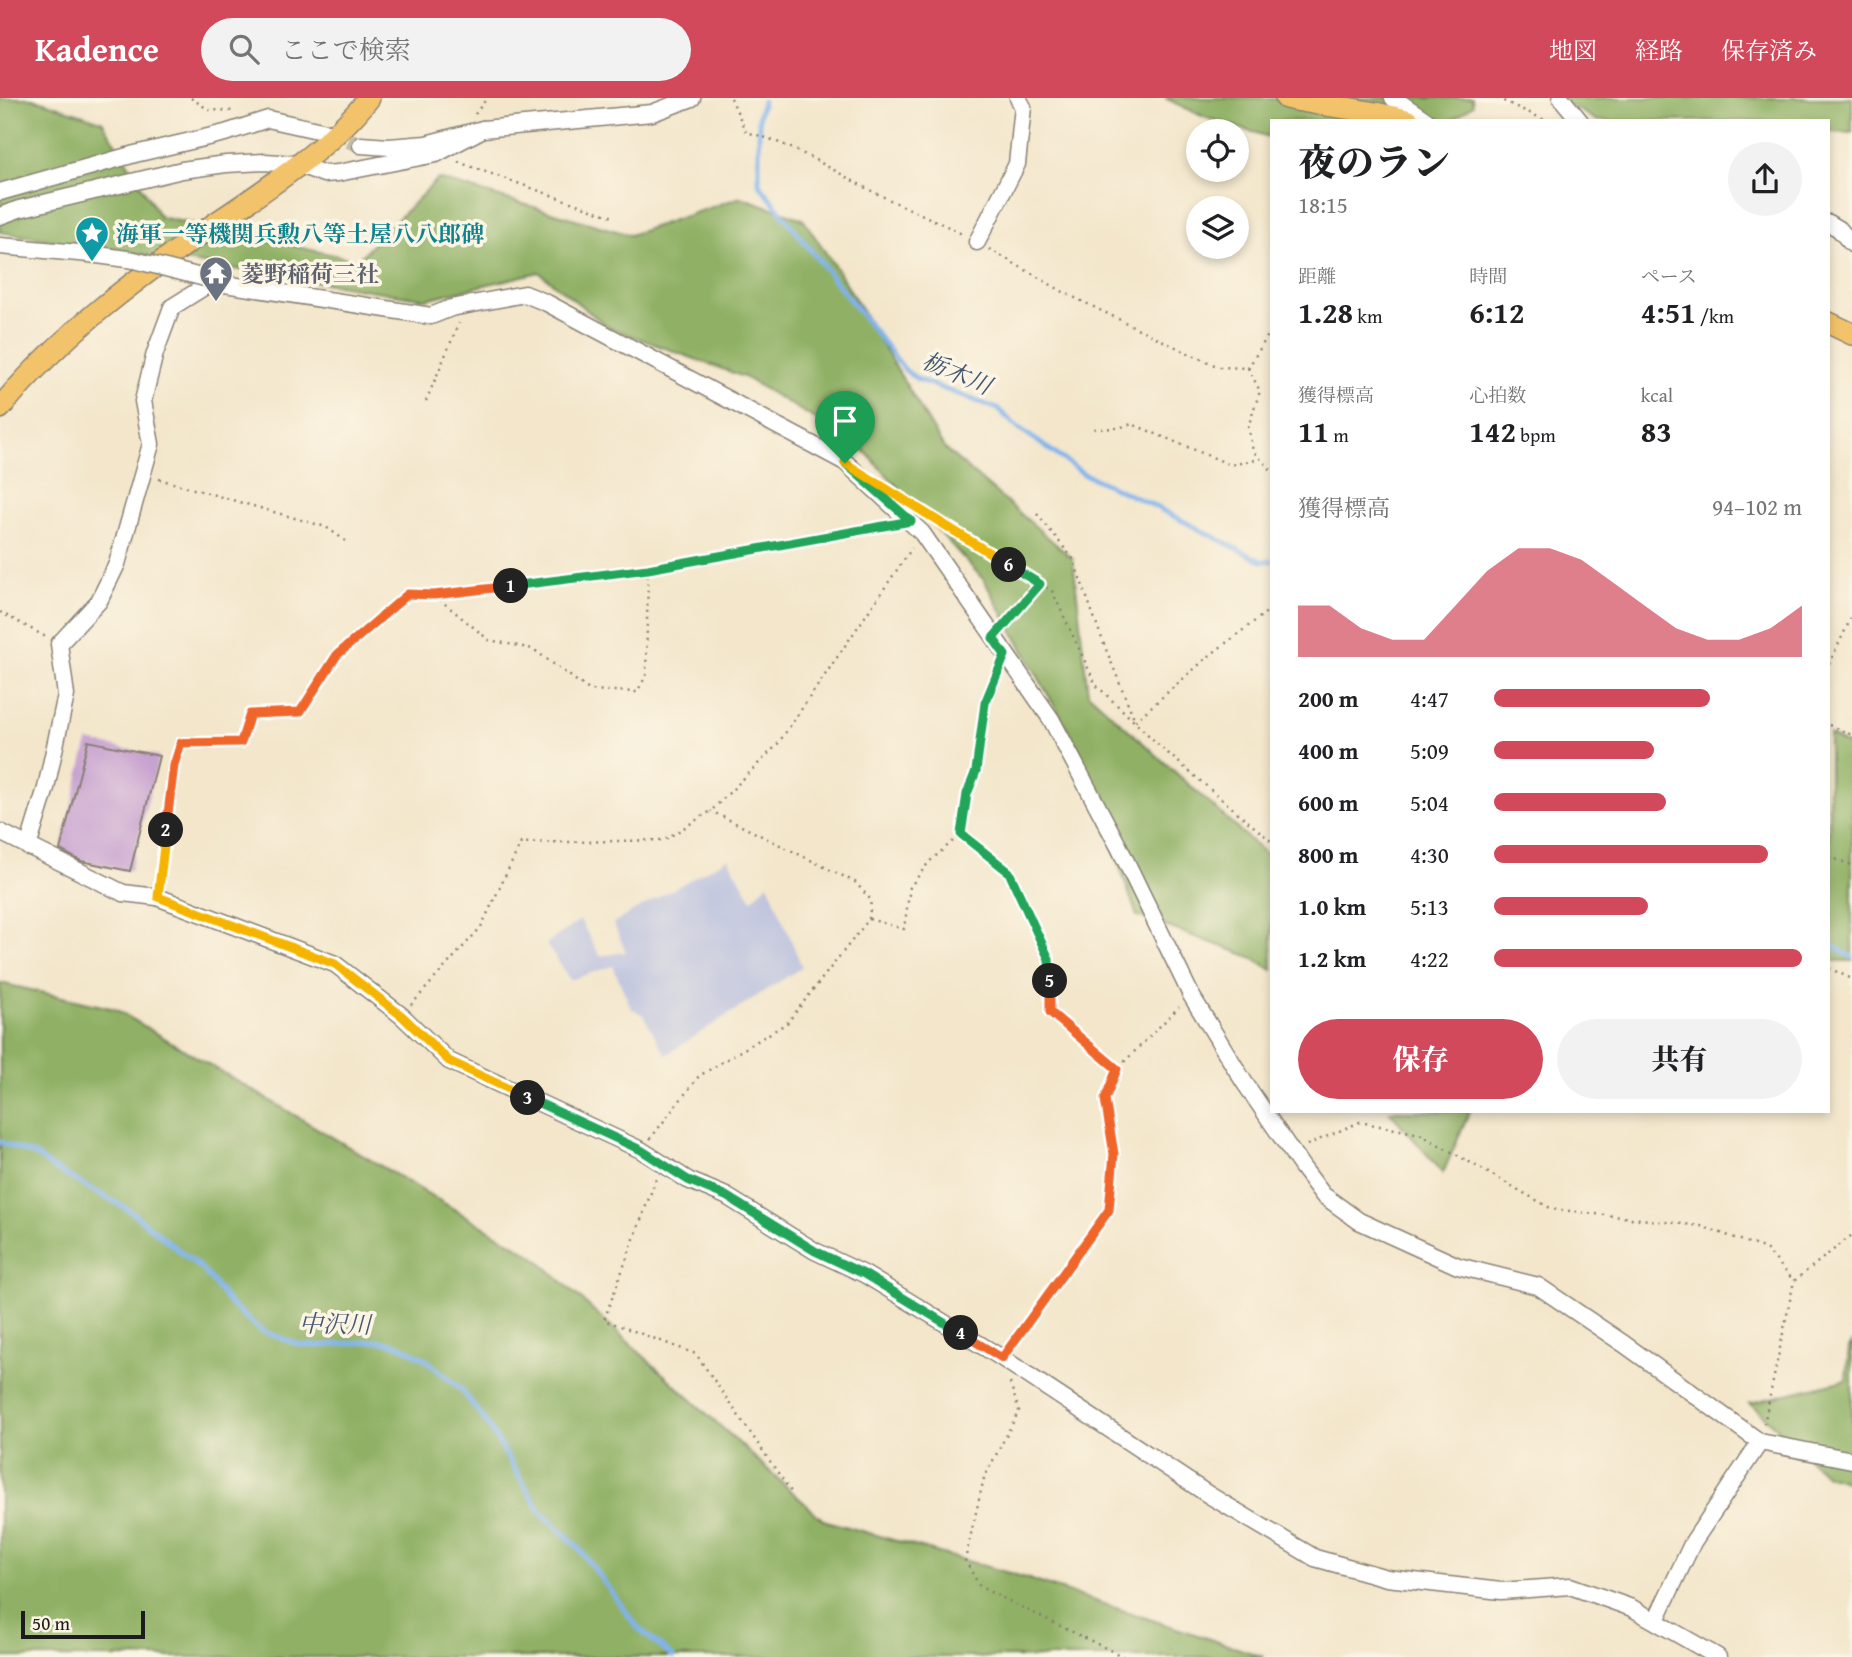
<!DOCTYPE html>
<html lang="ja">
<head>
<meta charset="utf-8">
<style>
  :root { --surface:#fff; --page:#f2f2f2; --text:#202124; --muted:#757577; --accent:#d1495b }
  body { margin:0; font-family:"Gentium Book Plus","Noto Serif JP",serif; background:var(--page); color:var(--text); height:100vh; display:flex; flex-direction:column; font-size:26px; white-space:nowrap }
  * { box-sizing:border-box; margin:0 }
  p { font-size:23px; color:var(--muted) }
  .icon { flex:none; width:38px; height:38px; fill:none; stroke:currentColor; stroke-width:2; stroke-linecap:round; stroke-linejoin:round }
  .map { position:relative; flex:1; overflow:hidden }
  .details { position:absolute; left:1270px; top:21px; width:560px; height:994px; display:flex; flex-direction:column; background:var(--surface); border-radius:0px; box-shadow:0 4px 10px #0003 }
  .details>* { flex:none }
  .tools { position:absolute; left:1186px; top:21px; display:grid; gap:14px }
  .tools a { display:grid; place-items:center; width:63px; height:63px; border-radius:50%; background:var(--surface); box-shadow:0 4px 10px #0003; font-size:35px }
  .scale { position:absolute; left:21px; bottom:18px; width:124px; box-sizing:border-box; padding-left:7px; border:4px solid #1c1c1c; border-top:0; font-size:19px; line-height:24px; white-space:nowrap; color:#1c1c1c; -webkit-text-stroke:5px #fcf5e5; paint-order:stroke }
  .pin { position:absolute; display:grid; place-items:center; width:60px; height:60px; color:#fff; margin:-72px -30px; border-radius:50% 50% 50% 0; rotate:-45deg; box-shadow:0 0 7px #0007 }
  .pin .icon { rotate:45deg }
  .km { position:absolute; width:35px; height:35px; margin:-18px; border-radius:50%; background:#222; color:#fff; font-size:19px; line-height:35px; text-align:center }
  .round { display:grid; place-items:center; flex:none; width:74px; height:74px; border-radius:37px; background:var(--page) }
  .headline { display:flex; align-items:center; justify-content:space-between; height:119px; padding:0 28px }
  h1 { font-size:38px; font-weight:800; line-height:52px }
  .stats { display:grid; grid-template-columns:repeat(3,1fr); gap:10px; height:119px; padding:7px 28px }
  .stats div { display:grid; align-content:center }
  .stats b { font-size:30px; font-weight:800 }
  .stats small { font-size:19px; font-weight:400 }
  .stats p { font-size:19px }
  .chart { height:196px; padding:14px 28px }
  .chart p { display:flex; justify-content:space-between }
  .chart svg { width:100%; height:126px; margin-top:7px; fill:var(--accent); opacity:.7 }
  .cta { display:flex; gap:14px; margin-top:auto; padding:14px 28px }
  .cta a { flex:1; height:80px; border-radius:42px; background:var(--accent); color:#fff; font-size:28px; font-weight:800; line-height:80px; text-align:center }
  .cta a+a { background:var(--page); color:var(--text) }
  ul { padding:0 28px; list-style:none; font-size:23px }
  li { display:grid; grid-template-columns:112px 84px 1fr; align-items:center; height:52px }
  li i { height:18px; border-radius:9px; background:var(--accent) }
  header { display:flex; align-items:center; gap:42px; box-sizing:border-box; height:98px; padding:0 35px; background:var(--accent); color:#fff }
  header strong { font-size:33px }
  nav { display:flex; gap:38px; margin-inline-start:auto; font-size:24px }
  .search { width:490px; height:63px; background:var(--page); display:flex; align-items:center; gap:18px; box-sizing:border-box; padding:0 24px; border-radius:38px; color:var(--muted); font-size:26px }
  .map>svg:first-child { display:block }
  .industrial { fill:#bdc3de }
  .forest { fill:#90b165; stroke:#566640; stroke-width:2 }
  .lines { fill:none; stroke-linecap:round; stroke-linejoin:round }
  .stream { stroke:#80b3ed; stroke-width:5 }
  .building { fill:#c7a1d0 }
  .minor-tunnel { stroke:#c8bea8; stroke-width:16; stroke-dasharray:16 8; stroke-linecap:butt }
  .minor-casing { stroke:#888174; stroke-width:19 }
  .major-casing { stroke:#888174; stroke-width:24 }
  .path { stroke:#888174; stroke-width:2.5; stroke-dasharray:2 5; stroke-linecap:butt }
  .minor { stroke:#fff; stroke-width:16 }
  .major { stroke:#f2c36a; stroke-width:21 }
  .minor-bridge-casing { stroke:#888174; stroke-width:19; stroke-linecap:butt }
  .minor-bridge { stroke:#fff; stroke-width:16 }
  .split-1-casing { stroke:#fff; stroke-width:14 }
  .split-2-casing { stroke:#fff; stroke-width:14 }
  .split-3-casing { stroke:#fff; stroke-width:14 }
  .split-4-casing { stroke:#fff; stroke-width:14 }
  .split-5-casing { stroke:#fff; stroke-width:14 }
  .split-6-casing { stroke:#fff; stroke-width:14 }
  .split-7-casing { stroke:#fff; stroke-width:14 }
  .split-1 { stroke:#22a559; stroke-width:9 }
  .split-2 { stroke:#f0652b; stroke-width:9 }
  .split-3 { stroke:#f5b400; stroke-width:9 }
  .split-4 { stroke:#22a559; stroke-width:9 }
  .split-5 { stroke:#f0652b; stroke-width:9 }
  .split-6 { stroke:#22a559; stroke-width:9 }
  .split-7 { stroke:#f5b400; stroke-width:9 }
  .labels { text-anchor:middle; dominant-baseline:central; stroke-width:7; stroke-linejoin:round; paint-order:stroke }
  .culture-label { font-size:23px; font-weight:bold; fill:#0d838f; stroke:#fcf5e5; text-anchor:start }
  .worship-label { font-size:23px; font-weight:bold; fill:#5b616d; stroke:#fcf5e5; text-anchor:start }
  .water-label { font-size:24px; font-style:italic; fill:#445870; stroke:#fcf5e5 }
</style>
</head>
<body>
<header>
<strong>Kadence</strong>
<div class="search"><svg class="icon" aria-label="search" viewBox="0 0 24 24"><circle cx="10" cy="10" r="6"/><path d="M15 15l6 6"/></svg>ここで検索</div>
<nav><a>地図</a><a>経路</a><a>保存済み</a></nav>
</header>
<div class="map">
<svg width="1852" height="1559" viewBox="0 0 1852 1559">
  <rect width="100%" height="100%" fill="#fcf5e5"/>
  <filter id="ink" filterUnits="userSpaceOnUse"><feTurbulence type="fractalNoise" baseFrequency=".0143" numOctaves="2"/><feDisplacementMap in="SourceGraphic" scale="14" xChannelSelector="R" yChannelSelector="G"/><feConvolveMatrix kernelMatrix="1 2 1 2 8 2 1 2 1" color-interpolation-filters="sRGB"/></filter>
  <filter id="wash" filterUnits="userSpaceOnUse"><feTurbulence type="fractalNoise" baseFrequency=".00686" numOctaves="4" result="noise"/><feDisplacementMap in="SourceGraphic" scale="28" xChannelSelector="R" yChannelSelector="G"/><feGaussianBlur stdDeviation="1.57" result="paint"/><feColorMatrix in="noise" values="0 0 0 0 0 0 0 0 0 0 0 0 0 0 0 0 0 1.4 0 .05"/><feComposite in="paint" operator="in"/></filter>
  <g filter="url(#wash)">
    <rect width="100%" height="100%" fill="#f3e6cb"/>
    <path class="industrial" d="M728,760l24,42 16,-17 34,84 -136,88 -23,-40 -12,-7 -18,-42 -43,14 -24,-36 34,-24 20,36 26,-4 -13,-29z"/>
    <g class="forest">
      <path d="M0,0h32l70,23 58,96 197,43 81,-81 192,56 111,-38 62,22 37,55 104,174 129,111 15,134 184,167v110l-21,-13 -114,-41 -59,-168 -94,-168 -125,-135 -115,-68 -136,-50 -69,-55 -113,27 -426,-67z"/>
      <path d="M1165,0h307l1,7 -22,16h-179v17l-68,-21z"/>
      <path d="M1557,0h295v35l-23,-1v-11h-231z"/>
      <path d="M1829,637l23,12v214h-23z"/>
      <path d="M0,885l115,26 420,248 288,263 193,55 248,82h-1264z"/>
      <path d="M1389,1013h81l-27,62z"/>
      <path d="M1852,1245v140l-26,-8 -76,-72 96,-23 3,-32z"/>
    </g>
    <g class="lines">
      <g class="stream">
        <path d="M763,3l-4,13v70l146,186 12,9 81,30 18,17 68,48 66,30 111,57h11"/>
        <path d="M1829,846l23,13"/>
        <path d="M0,1044l37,14 16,12 76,42 74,60 28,35 31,26 38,14 17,1 62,-5 20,4 26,14 36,30 27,36 52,86 38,36 60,81 35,29"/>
      </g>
    </g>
    <g id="blocks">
      <path class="building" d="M88,643l71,15 -29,115 -49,-10 -21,-11z"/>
    </g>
  </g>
  <g filter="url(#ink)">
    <use href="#blocks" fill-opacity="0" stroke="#888174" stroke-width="2"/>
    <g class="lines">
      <path class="minor-tunnel" d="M326,34l35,13"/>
      <g class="minor-casing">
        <g id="minor">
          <path d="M1393,0l34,23"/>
          <path d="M1561,0l19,23"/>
          <path d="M361,47l28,2 37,-3 57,-15 169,-16 40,-15"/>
          <path d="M0,94l135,-38 90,-21 43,-14 58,13"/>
          <path d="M0,118l19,-7 163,-39 44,-6 38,-2 33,2 27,10 14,-1 98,-19 47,-25"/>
          <path d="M1829,125l10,6 13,15"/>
          <path d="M977,144l40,-78 6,-57 -5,-9"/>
          <path d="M0,148l90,8 44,6"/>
          <path d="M205,180l7,4 219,34 20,-8 74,-14 22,9 298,159 77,71 129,186 68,128 72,148 53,87 58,85 21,28 36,26 99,45 80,20 86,58 136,98 92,18"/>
          <path d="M0,734l123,61 34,4 178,67 67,52 47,45 192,89 47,30 38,16 89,55 49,23 138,84 207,137 106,63 72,20 114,13 69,-5 62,22 86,49"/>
          <path d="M28,749l18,-59 20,-93 -7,-51 40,-43 18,-37 34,-120 -8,-43 12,-48 17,-46 40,-25"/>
          <path d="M1656,1522l37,-78 67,-100"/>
        </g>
      </g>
      <g class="major-casing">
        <g id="major">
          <path d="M1286,0c41,9 83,11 123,23"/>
          <path d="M1829,225l23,11"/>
          <path d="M0,310c63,-75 133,-127 213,-183 51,-34 119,-79 156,-127"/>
        </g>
      </g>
      <g class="path">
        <path d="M191,0l18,12 27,1"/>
        <path d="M731,0l15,34c42,10 80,34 118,55 32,17 66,30 98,47"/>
        <path d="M1497,0l50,23"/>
        <path d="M475,16l12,-16"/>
        <path d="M458,64l158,56"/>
        <path d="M989,151l78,45 121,59 31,14 29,1"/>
        <path d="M1248,270l12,23 -12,36 5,24 19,20"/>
        <path d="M1248,270l24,-39"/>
        <path d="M426,303l33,-78"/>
        <path d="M1094,331l24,-1 14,-4 99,41 29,-6"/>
        <path d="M159,381l167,48 21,15"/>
        <path d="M927,415l125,78 44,94 67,64 109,93"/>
        <path d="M1037,416l36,45 32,88 29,71"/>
        <path d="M434,497l55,45 44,9 56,41 48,2 9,-16 2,-106"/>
        <path d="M0,514l46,25"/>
        <path d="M1006,526l34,-40"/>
        <path d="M1829,566l23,-48"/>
        <path d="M1135,623l74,-65 63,-48"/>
        <path d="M1829,627l23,10"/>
        <path d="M961,736l48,38 40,87 1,53 67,57 62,-62"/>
        <path d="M1829,759l23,8"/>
        <path d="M159,784l15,-118 7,-21 60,-1 9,-28 50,-2 37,-57 71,-61 26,1 214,-26 243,-44"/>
        <path d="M869,821l35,10 6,-42 19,-25 32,-28 6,-40 9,-24 9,-67 14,-33"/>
        <path d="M1829,870l23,11"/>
        <path d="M411,907l70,-78 40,-84 143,-3 47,-29 66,-66 135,-197"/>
        <path d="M650,1041l49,-63 88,-53 82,-104 2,-19 -16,-18 -144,-71"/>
        <path d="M1307,1047l53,-23 60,12 132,75 149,17 65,23 28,32"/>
        <path d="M656,1081l-52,141 92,34 96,139"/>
        <path d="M1011,1248l98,-136 5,-55 -9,-56 12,-30"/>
        <path d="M1010,1285l9,28 -35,67 -19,82 15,27 144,70"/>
        <path d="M1764,1326l30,-143 58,-46"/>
      </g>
      <use href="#minor" class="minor"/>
      <use href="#major" class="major"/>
      <g class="minor-bridge-casing">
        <path id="minor-bridge" d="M134,162l71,18"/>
      </g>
      <use href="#minor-bridge" class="minor-bridge"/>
    </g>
  </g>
  <g class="lines" filter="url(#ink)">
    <g class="split-1-casing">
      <path id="split-1" d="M511,488l137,-17 263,-48 -66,-58"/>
    </g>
    <g class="split-2-casing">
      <path id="split-2" d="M166,732l8,-65 7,-22 60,-1 9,-28 50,-2 37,-57 71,-61 26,1 77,-9"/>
    </g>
    <g class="split-3-casing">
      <path id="split-3" d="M166,732l-8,67 177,67 67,52 47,45 79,37"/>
    </g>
    <g class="split-4-casing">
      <path id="split-4" d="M528,1000l113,52 47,30 38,16 89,55 49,23 97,59"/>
    </g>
    <g class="split-5-casing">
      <path id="split-5" d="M961,1235l41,25 107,-148 5,-56 -9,-55 12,-30 -67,-57v-31"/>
    </g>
    <g class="split-6-casing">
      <path id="split-6" d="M1009,467l31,19 -47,54 12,17 -20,48 -9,68 -9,23 -6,40 48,38 40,87 1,22"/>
    </g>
    <g class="split-7-casing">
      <path id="split-7" d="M845,365l164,102"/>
    </g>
    <use href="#split-1" class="split-1"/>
    <use href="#split-2" class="split-2"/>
    <use href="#split-3" class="split-3"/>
    <use href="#split-4" class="split-4"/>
    <use href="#split-5" class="split-5"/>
    <use href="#split-6" class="split-6"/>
    <use href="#split-7" class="split-7"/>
  </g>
  <defs>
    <g id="sight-pin" transform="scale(1.75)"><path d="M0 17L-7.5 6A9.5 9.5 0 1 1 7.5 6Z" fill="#0f9aa8" stroke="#fcf5e5"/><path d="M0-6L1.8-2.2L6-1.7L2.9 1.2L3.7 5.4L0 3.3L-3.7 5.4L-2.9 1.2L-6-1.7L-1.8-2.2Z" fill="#fff"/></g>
    <g id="temple-pin" transform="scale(1.75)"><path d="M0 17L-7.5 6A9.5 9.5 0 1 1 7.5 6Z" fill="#6b7280" stroke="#fcf5e5"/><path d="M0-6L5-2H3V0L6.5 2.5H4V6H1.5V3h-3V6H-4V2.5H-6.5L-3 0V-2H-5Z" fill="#fff"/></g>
  </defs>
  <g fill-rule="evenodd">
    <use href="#sight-pin" x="92" y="135"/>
    <use href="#temple-pin" x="216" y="175"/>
  </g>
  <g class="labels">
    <g class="culture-label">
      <text x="116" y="135">海軍一等機関兵勲八等土屋八八郎碑</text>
    </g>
    <g class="worship-label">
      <text x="241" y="175">菱野稲荷三社</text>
    </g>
    <g class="water-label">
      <text transform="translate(957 275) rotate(23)">栃木川</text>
      <text transform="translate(335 1226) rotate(1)">中沢川</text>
    </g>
  </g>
</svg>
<div class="tools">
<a><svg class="icon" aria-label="locate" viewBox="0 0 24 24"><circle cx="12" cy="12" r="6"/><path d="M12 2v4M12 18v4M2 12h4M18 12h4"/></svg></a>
<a><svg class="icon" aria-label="layers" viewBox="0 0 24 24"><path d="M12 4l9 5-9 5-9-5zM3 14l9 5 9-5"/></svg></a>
</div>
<div class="scale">50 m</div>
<div class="pin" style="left:845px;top:365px;background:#1e9e55"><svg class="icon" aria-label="arrive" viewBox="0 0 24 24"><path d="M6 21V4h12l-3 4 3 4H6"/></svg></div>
<b class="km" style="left:511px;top:488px">1</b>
<b class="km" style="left:166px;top:732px">2</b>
<b class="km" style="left:528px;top:1000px">3</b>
<b class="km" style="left:961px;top:1235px">4</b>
<b class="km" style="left:1050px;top:883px">5</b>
<b class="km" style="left:1009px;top:467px">6</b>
<section class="details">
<div class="headline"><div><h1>夜のラン</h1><p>18:15</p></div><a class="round"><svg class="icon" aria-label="share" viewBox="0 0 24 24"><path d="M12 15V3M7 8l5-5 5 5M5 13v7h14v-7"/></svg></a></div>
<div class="stats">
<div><p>距離</p><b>1.28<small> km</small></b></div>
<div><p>時間</p><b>6:12</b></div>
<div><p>ペース</p><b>4:51<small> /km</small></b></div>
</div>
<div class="stats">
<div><p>獲得標高</p><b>11<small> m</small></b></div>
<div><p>心拍数</p><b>142<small> bpm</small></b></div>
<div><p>kcal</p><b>83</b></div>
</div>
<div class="chart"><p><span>獲得標高</span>94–102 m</p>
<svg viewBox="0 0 160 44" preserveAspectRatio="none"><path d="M0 44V26L10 26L20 34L30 38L40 38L50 26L60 14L70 6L80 6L90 10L100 18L110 26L120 34L130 38L140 38L150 34L160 26V44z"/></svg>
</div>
<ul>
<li><b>200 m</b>4:47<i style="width:70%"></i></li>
<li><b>400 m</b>5:09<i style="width:52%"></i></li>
<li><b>600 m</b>5:04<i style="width:56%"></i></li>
<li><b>800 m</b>4:30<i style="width:89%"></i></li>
<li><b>1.0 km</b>5:13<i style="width:50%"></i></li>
<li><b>1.2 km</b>4:22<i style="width:100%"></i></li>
</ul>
<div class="cta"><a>保存</a><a>共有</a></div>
</section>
</div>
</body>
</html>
